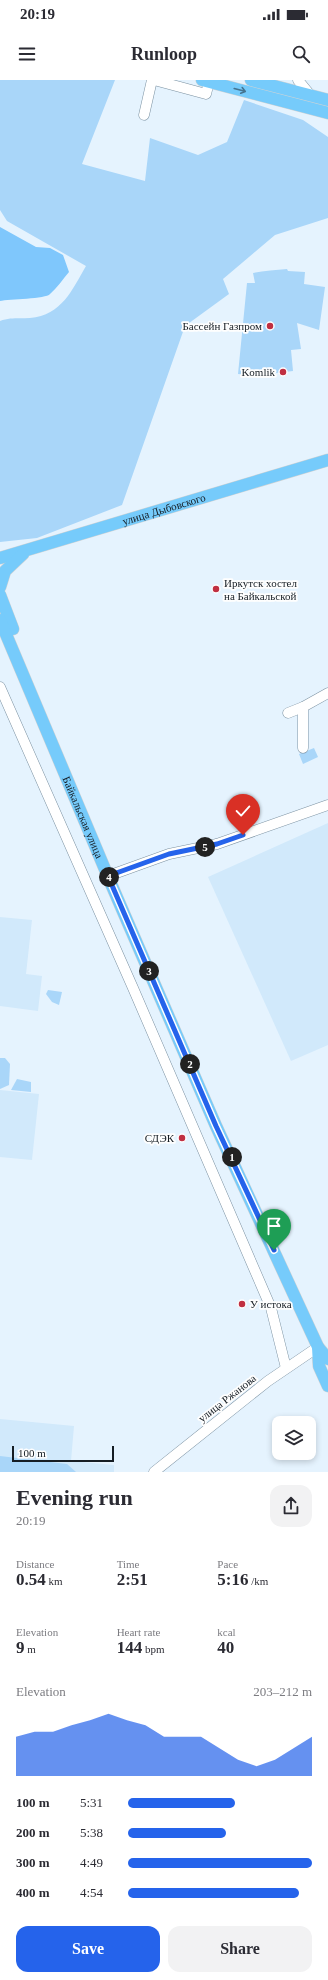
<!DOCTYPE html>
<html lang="en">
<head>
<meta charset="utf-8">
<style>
  :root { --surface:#fff; --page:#f2f2f3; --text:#2b2b33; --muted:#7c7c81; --accent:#2563eb }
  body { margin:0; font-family:Georgia,serif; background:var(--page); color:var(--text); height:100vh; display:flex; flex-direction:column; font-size:15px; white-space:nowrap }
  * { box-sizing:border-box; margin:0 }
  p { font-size:13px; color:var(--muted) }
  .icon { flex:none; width:22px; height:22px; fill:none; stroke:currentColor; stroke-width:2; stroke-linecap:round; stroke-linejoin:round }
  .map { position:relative; height:1392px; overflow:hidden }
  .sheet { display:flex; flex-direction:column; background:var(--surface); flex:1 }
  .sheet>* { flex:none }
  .controls { position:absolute; left:272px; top:1336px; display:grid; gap:8px }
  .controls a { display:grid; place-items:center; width:44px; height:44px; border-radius:8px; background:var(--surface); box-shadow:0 2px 6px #0003; font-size:20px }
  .scale { position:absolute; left:12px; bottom:10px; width:102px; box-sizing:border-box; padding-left:4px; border:2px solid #151d24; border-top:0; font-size:11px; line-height:14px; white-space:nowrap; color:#151d24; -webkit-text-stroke:3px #fefefe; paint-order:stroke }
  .pin { position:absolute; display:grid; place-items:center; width:34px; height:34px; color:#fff; margin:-41px -17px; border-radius:50% 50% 50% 0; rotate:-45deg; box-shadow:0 0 4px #0007 }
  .pin .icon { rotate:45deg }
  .km { position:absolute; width:20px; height:20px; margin:-10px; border-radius:50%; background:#222; color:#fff; font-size:11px; line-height:20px; text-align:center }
  .round { display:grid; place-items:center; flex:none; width:42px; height:42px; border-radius:12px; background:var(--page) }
  .headline { display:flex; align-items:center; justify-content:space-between; height:68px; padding:0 16px }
  h1 { font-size:22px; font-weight:700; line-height:30px }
  .metrics { display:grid; grid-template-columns:repeat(3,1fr); gap:6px; height:68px; padding:4px 16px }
  .metrics div { display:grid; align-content:center }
  .metrics b { font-size:17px; font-weight:700 }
  .metrics small { font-size:11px; font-weight:400 }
  .metrics p { font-size:11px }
  .chart { height:112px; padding:8px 16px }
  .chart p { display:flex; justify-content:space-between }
  .chart svg { width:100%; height:72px; margin-top:4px; fill:var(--accent); opacity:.7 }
  .button { display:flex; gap:8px; margin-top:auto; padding:8px 16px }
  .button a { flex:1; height:46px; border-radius:12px; background:var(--accent); color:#fff; font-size:16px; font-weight:700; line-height:46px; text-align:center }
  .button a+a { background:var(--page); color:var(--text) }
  ul { padding:0 16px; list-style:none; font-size:13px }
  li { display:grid; grid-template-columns:64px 48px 1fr; align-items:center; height:30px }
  li i { height:10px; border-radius:5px; background:var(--accent) }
  .status { display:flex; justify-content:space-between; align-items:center; height:28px; padding:0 20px; background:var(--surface); direction:ltr }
  .status svg { height:11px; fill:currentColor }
  header { display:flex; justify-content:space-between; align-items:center; height:52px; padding:0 16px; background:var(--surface); font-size:18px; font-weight:700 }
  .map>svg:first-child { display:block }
  .built { fill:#d1e9fb }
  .green { fill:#a9d6f9 }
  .water { fill:#7fc7fc }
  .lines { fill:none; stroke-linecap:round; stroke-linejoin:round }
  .minor-casing { stroke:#7c92a2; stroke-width:11 }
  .major-casing { stroke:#d0d2d3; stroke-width:13 }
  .minor { stroke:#fff; stroke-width:10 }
  .major { stroke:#76cbfb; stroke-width:12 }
  .oneway { stroke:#467490 }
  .route-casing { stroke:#fff; stroke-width:8 }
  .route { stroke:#2563eb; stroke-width:5 }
  .poi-dot { fill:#c02f41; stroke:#fefefe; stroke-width:1.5 }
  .labels { text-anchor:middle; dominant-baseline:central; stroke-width:3.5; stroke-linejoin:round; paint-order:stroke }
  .poi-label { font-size:11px; fill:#151d24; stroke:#fefefe; text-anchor:end }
  .street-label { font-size:11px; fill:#151d24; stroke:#fefefe }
</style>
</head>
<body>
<div class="status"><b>20:19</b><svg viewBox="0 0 49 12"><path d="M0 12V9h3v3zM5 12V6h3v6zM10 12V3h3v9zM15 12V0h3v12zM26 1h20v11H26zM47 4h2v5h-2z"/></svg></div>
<header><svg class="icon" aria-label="menu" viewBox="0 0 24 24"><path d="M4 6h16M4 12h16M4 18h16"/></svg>Runloop<svg class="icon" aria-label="search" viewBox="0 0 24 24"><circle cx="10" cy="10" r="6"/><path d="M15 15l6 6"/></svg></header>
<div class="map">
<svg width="328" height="1392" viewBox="0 0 328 1392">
  <rect width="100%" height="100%" fill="#e5f3fe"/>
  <g class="built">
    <path d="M328,743v222l-37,16 -83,-184z"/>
    <path d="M0,837l32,3 -6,54 16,2 -4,35 -38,-5z"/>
    <path d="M0,1010l39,4 -7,66 -32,-3z"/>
    <path d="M0,1339l74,7 -3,35 43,4v7h-114z"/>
  </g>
  <g class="green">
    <path d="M0,0h115l-33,84 63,17 5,-43 48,17 29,-13 17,-42 59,20 25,17v81l-53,17 -52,44 6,15 -44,32 -63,179 -85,33 -37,4v-221c11,-4 19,-2 30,-3 32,-3 42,-28 56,-52l-79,-45 -7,-11z"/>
    <path d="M287,189l1,2 17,1 -1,12 21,3 -6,43 -22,-7 4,26 -10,1 2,21 -17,2v-3h-3l-1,7 -34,-3 9,-91h8l-2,-10c10,-2 23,-3 34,-4z"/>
    <path d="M314,668l4,9 -15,7 -4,-10z"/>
    <path d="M48,910l14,2 -3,13 -7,-3 -6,-8z"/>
    <path d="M0,978h5l5,6 -1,21 -9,4z"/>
    <path d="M17,999l14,3v10l-20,-2z"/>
    <path d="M0,1376l67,8 9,8h-76z"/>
  </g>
  <path class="water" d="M0,147l36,20 14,1 13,7 6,17c-6,7 -12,16 -19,22 -4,5 -41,5 -50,7z"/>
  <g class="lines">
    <g class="minor-casing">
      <g id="minor">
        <path d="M154,0l52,14 3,-12"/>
        <path d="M298,0l13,16"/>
        <path d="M144,35l8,-35"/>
        <path d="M0,607l133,301 138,320 15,60"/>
        <path d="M288,633l15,-6"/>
        <path d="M303,668v-41l25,-14"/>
        <path d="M108,796l61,-22 48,-10 111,-39"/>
        <path d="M154,1392l114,-91 50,-34"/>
      </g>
    </g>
    <g class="major-casing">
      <g id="major">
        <path d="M202,0l126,33"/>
        <path d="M251,0l77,20"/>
        <path id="s1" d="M0,478l328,-98"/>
        <path d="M0,507l5,-16 18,-17"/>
        <path d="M0,515l13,34"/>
        <path id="s2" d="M0,540l112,266 104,240 102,221 10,12"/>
        <path d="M318,1267l1,19 9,20"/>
      </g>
    </g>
    <use href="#minor" class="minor"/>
    <use href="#major" class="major"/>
  </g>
  <defs><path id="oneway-shaft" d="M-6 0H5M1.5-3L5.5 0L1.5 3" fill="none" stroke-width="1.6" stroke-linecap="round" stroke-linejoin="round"/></defs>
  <use class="oneway" href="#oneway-shaft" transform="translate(240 10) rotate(15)"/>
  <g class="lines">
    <g class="route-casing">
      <path id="route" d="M243,755l-26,9 -48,10 -61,22 108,250 58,124"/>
    </g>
    <use href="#route" class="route"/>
  </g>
  <g class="poi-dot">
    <circle cx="270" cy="246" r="4"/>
    <circle cx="283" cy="292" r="4"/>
    <circle cx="216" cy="509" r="4"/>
    <circle cx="182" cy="1058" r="4"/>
    <circle cx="242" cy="1224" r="4"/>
  </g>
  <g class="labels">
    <g class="poi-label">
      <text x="262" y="246">Бассейн Газпром</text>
      <text x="275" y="292">Komlik</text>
      <text x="224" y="503" text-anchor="start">Иркутск хостел<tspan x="224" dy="13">на Байкальской</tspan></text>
      <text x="174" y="1058">СДЭК</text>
      <text x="250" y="1224" text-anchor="start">У истока</text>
    </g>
    <g class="street-label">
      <text stroke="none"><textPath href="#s1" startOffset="171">улица Дыбовского</textPath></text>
      <text stroke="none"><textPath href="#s2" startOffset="214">Байкальская улица</textPath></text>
      <text transform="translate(227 1318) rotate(-38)">улица Ржанова</text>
    </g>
  </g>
</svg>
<div class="controls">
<a><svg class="icon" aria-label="layers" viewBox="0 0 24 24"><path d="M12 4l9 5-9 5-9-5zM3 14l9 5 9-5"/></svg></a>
</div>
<div class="scale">100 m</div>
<div class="pin" style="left:274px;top:1170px;background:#1e9e55"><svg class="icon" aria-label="arrive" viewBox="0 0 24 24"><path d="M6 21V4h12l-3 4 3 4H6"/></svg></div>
<div class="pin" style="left:243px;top:755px;background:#d93025"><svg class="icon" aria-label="check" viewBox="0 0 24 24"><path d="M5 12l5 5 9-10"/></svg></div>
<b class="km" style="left:232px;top:1077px">1</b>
<b class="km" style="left:190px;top:984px">2</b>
<b class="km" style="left:149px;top:891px">3</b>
<b class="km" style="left:109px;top:797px">4</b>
<b class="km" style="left:205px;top:767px">5</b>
</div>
<section class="sheet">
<div class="headline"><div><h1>Evening run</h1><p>20:19</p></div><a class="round"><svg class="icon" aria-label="share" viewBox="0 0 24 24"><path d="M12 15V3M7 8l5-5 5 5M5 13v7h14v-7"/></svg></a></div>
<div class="metrics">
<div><p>Distance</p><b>0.54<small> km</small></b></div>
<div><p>Time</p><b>2:51</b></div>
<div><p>Pace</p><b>5:16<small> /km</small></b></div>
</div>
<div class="metrics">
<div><p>Elevation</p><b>9<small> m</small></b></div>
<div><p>Heart rate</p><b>144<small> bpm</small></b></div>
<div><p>kcal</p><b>40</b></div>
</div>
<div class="chart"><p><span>Elevation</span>203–212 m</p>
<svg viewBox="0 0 160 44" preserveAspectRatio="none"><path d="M0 44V20L10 17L20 17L30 13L40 10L50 6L60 10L70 13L80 20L90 20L100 20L110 27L120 34L130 38L140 34L150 27L160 20V44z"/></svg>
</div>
<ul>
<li><b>100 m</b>5:31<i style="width:58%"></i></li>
<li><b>200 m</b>5:38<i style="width:53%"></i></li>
<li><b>300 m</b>4:49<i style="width:100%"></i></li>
<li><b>400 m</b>4:54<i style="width:93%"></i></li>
</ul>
<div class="button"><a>Save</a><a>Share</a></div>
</section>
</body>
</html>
